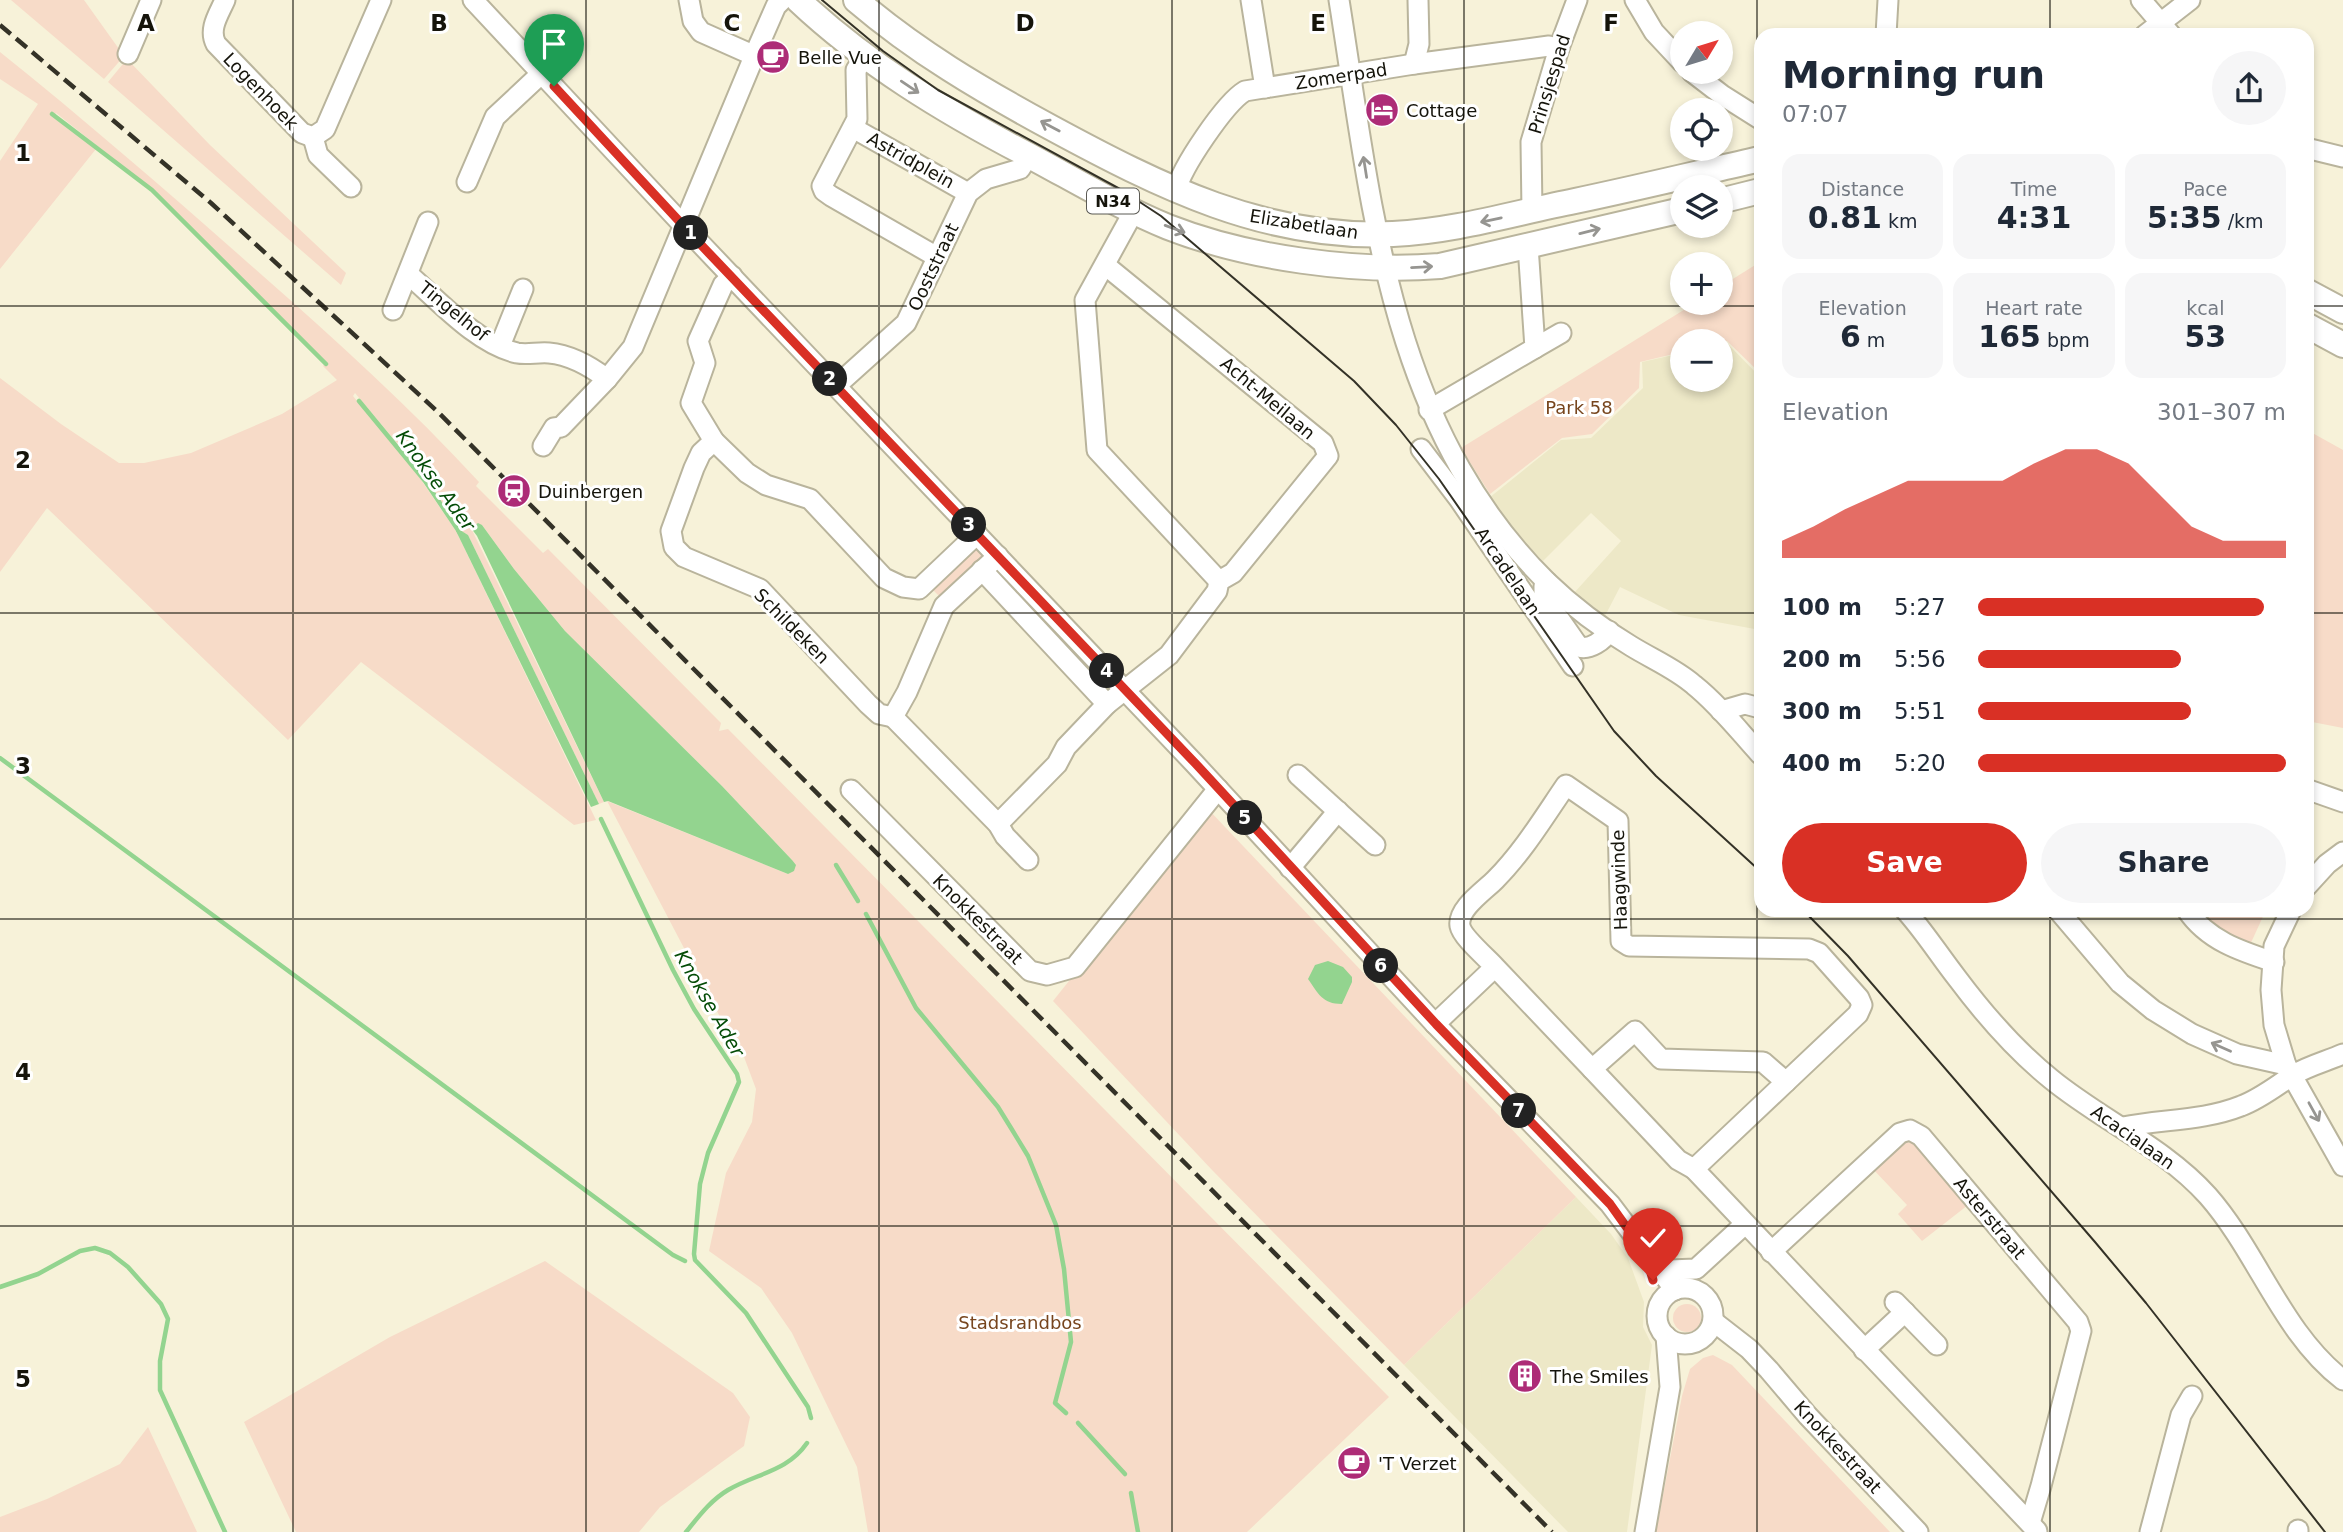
<!DOCTYPE html>
<html lang="en">
<head>
<meta charset="utf-8">
<style>
  :root { --surface:#fff; --page:#f6f6f7; --text:#1f2937; --muted:#747a83; --accent:#d93025 }
  body { margin:0; font-family:"DejaVu Sans",sans-serif; background:var(--page); color:var(--text); height:100vh; display:flex; flex-direction:column; font-size:26px; white-space:nowrap }
  * { box-sizing:border-box; margin:0 }
  p { font-size:23px; color:var(--muted) }
  .icon { flex:none; width:38px; height:38px; fill:none; stroke:currentColor; stroke-width:2; stroke-linecap:round; stroke-linejoin:round }
  .map { position:relative; flex:1; overflow:hidden }
  .sheet { position:absolute; left:1754px; top:28px; width:560px; height:889px; display:flex; flex-direction:column; background:var(--surface); border-radius:21px; box-shadow:0 4px 10px #0003 }
  .sheet>* { flex:none }
  .needle { width:46px; rotate:52deg }
  .fabs { position:absolute; left:1670px; top:21px; display:grid; gap:14px }
  .fabs a { display:grid; place-items:center; width:63px; height:63px; border-radius:50%; background:var(--surface); box-shadow:0 4px 10px #0003; font-size:35px }
  .pin { position:absolute; display:grid; place-items:center; width:60px; height:60px; color:#fff; margin:-72px -30px; border-radius:50% 50% 50% 0; rotate:-45deg; box-shadow:0 0 7px #0007 }
  .pin .icon { rotate:45deg }
  .km { position:absolute; width:35px; height:35px; margin:-18px; border-radius:50%; background:#222; color:#fff; font-size:19px; line-height:35px; text-align:center }
  .round { display:grid; place-items:center; flex:none; width:74px; height:74px; border-radius:37px; background:var(--page) }
  .headline { display:flex; align-items:center; justify-content:space-between; height:119px; padding:0 28px }
  h1 { font-size:38px; font-weight:600; line-height:52px }
  .stats { display:grid; grid-template-columns:repeat(3,1fr); gap:10px; height:119px; padding:7px 28px }
  .stats div { display:grid; align-content:center; border-radius:18px; background:var(--page); text-align:center }
  .stats b { font-size:30px; font-weight:600 }
  .stats small { font-size:19px; font-weight:400 }
  .stats p { font-size:19px }
  .chart { height:196px; padding:14px 28px }
  .chart p { display:flex; justify-content:space-between }
  .chart svg { width:100%; height:126px; margin-top:7px; fill:var(--accent); opacity:.7 }
  .action { display:flex; gap:14px; margin-top:auto; padding:14px 28px }
  .action a { flex:1; height:80px; border-radius:42px; background:var(--accent); color:#fff; font-size:28px; font-weight:600; line-height:80px; text-align:center }
  .action a+a { background:var(--page); color:var(--text) }
  ul { padding:0 28px; list-style:none; font-size:23px }
  li { display:grid; grid-template-columns:112px 84px 1fr; align-items:center; height:52px }
  li i { height:18px; border-radius:9px; background:var(--accent) }
  .map>svg:first-child { display:block }
  .built { fill:#ede8c7 }
  .green { fill:#f7dbc8 }
  .water { fill:#93d48f }
  .lines { fill:none; stroke-linecap:round; stroke-linejoin:round }
  .stream { stroke:#93d48f; stroke-width:4.5 }
  .minor-casing { stroke:#b9b49c; stroke-width:23 }
  .major-casing { stroke:#b9b49c; stroke-width:28 }
  .minor { stroke:#fff; stroke-width:19 }
  .major { stroke:#fff; stroke-width:24 }
  .tram { stroke:#343227; stroke-width:2 }
  .rail { stroke:#343227; stroke-width:4.5; stroke-dasharray:14 7; stroke-linecap:butt }
  .oneway { stroke:#969591 }
  .route-casing { stroke:#fff; stroke-width:14 }
  .route { stroke:#d93025; stroke-width:9 }
  .grid { fill:none; stroke:#15140b; stroke-width:2; stroke-opacity:0.55 }
  .labels { text-anchor:middle; dominant-baseline:central; stroke-width:6; stroke-linejoin:round; paint-order:stroke }
  .shield { fill:#fff; stroke:#5b5a54; stroke-width:2 }
  .shield-label { font-size:16px; font-weight:bold; fill:#15140b }
  .poi-label { font-size:18px; fill:#15140b; stroke:#fff; text-anchor:start }
  .street-label { font-size:18px; fill:#15140b; stroke:#fff }
  .park-label { font-size:18px; fill:#77451d; stroke:#fff }
  .water-label { font-size:19px; font-style:italic; fill:#044c07; stroke:#fff }
  .grid-label { font-size:23px; text-anchor:middle; font-weight:bold; fill:#15140b; stroke:#fff; stroke-width:6; stroke-linejoin:round; paint-order:stroke }
</style>
</head>
<body>
<div class="map">
<svg width="2343" height="1532" viewBox="0 0 2343 1532">
  <rect width="100%" height="100%" fill="#f7f2d9"/>
  <g class="built">
    <path d="M1727,343l33,34v253l-81,-15 -59,-28 -15,29 -31,-23 47,-52 -2,-2 -28,-26 -48,48 -21,-21 -33,-42 72,-58 30,-2 52,-50 -1,-26 40,-9v27h38v-35z"/>
    <path d="M1576,1197l35,37 17,24 16,44 -1,25 9,18 -25,187h-59l-164,-167z"/>
  </g>
  <g class="green">
    <path d="M11,0h73l40,56 -20,23z"/>
    <path d="M0,52c90,72 177,148 263,224 75,66 149,133 216,206l-3,4 67,67 5,-4 173,174 -2,8 9,-2 661,668 -142,135h-379l-11,-65 -65,-134 -31,-45 -52,-37 17,-78 26,-51 4,-33 -15,-40 -22,-34 -112,-214 181,73 4,-14 -70,-74 -157,-155 -51,-62 -32,-44 -11,3 133,274 -5,2 -131,-269 -8,-5 -42,-62 -63,-75 -2,3 62,75 41,60 140,289 -22,5 -213,-163 -73,78 -241,-232 -47,64v-194l61,46 58,39h25l47,-10 91,-39 55,-34 -14,-14 2,-3 -171,-172 -98,-78 -2,3 42,33 -96,120v-108l38,-57 -38,-25z"/>
    <path d="M127,59l83,86 136,128 -5,12 -233,-203z"/>
    <path d="M1760,262v111l-33,-32h-45v11l-42,10 -1,26 -47,46 -30,4 -72,56 -29,-46 234,-145h25v-16z"/>
    <path d="M2307,430l36,20v278l-36,-7z"/>
    <path d="M972,544l15,12 -47,41 -9,-9z"/>
    <path d="M1207,808l369,389 -172,168 -191,-194 -160,-170z"/>
    <path d="M2192,910h74l-17,37 -37,-17z"/>
    <path d="M1904,1142l11,1 53,62 -46,36 -24,-27 9,-9 -35,-37z"/>
    <path d="M545,1261l188,132 17,24 -6,29 -84,61 -21,25h-343l-52,-110 146,-85z"/>
    <circle cx="1687" cy="1318" r="14"/>
    <path d="M1713,1355l19,10 158,167h-234l26,-136 8,-27 13,-11z"/>
    <path d="M148,1427l49,105h-197v-15l47,-18 73,-35z"/>
  </g>
  <g class="water">
    <path d="M478,523l4,2 32,44 51,62 157,155 70,74 4,5 -2,6 -6,3 -180,-73 -4,1 -127,-266 -6,-8z"/>
    <path d="M460,530l8,5 131,269 -8,3 -135,-276z"/>
    <path d="M1328,961l15,6 9,10v5l-10,22c-20,0 -24,-11 -34,-25l7,-14z"/>
  </g>
  <g class="lines">
    <g class="stream">
      <path d="M52,114l100,76 174,174"/>
      <path d="M359,401l66,80 35,52"/>
      <path d="M0,758l673,497 12,6"/>
      <path d="M601,819l72,151 21,39 43,65 2,8 -31,71 -8,31 -6,70 1,6 51,53 62,94 3,11"/>
      <path d="M836,865l22,36"/>
      <path d="M866,914l50,94 82,99 13,21 17,28 28,69 8,44 7,73 -16,61 11,10"/>
      <path d="M0,1287l38,-13 42,-23 15,-3 15,5 18,14 33,37 7,15 -8,42v29l65,142"/>
      <path d="M1078,1423l47,51"/>
      <path d="M1131,1493l7,39"/>
      <path d="M686,1532c13,-16 25,-32 42,-42 29,-17 59,-18 79,-47"/>
    </g>
    <g class="minor-casing">
      <g id="minor">
        <path d="M225,0c-6,14 -17,29 -9,44l86,89 11,4 12,-8 56,-129"/>
        <path d="M473,0l225,241 496,522 241,261 175,180 65,86"/>
        <path d="M689,0l4,21 8,11 54,24"/>
        <path d="M1251,0l14,88"/>
        <path d="M1339,0c33,207 50,426 208,582 26,25 54,46 84,64 21,13 45,23 63,39 25,20 45,46 66,69"/>
        <path d="M1635,0l19,32 28,30"/>
        <path d="M2141,0l30,35"/>
        <path d="M1886,35l2,-35"/>
        <path d="M2145,35l45,-35"/>
        <path d="M128,54l23,-54"/>
        <path d="M865,56l-9,14 1,49 -35,67 2,5 7,5 106,61"/>
        <path d="M1414,64l5,-20 -1,-44"/>
        <path d="M1692,72l30,23 38,24"/>
        <path d="M853,128l115,65"/>
        <path d="M313,137l5,18 33,32"/>
        <path d="M2306,148l37,9"/>
        <path d="M467,182l28,-65 47,-44"/>
        <path d="M1176,191c5,-23 49,-88 69,-100l169,-27 135,-18 10,2"/>
        <path d="M1134,211l-49,89 12,150 122,131"/>
        <path d="M1532,211l-1,-69 28,-94 18,-48"/>
        <path d="M408,274c30,26 69,70 109,79 10,2 21,-1 32,0 22,2 41,13 58,26"/>
        <path d="M732,276l-9,9 -25,56 7,22 -14,40 23,38 -13,12 -7,15 -23,63 3,16 10,10 76,32 108,115 11,10 14,3"/>
        <path d="M393,310l35,-88"/>
        <path d="M500,346l23,-57"/>
        <path d="M1535,348l26,-15"/>
        <path d="M836,386l70,-63 62,-130 18,-14 34,-10 9,-14"/>
        <path d="M1429,410l106,-62 -7,-102"/>
        <path d="M714,441l33,32 19,12 44,14 74,79 19,9 16,2 58,-55"/>
        <path d="M543,446l11,-18 7,-1 46,-48 26,-32 125,-300 18,-41 6,-6"/>
        <path d="M1421,449l38,50 114,167"/>
        <path d="M998,556l-54,50 -37,86 -14,25 105,107 7,12 23,24"/>
        <path d="M982,570l125,134"/>
        <path d="M1547,582l-3,4v11l35,50c11,3 24,-6 30,-16"/>
        <path d="M1721,711l24,-7 15,4"/>
        <path d="M1298,775l77,70"/>
        <path d="M2306,789l37,13"/>
        <path d="M851,790l179,181 17,4 28,-8 143,-178"/>
        <path d="M998,824l59,-60 9,-17 41,-43 62,-49 48,-64 2,-10 14,-8 95,-117 -5,-13 -218,-178"/>
        <path d="M1290,868l48,-57"/>
        <path d="M2306,887l21,-23 16,-12"/>
        <path d="M1905,910c19,21 34,45 52,68 27,36 58,72 94,101 50,41 113,68 157,117 50,57 74,137 135,184"/>
        <path d="M2058,910l62,73 33,27 39,24 45,20 49,11"/>
        <path d="M2187,910c20,30 53,41 87,52"/>
        <path d="M2291,910l-17,36 -3,44 3,35 12,40 57,101"/>
        <path d="M1435,1024l60,-57c-8,-9 -33,-30 -35,-41 -3,-17 24,-35 35,-46 28,-28 49,-63 71,-95l52,36 3,120 8,5 180,3 10,4 40,45 3,7 -4,9 -72,68 -23,-20 -102,-3 -26,-28 -43,38 -97,-102"/>
        <path d="M1592,1069l86,91 16,9 92,-87"/>
        <path d="M2123,1127c40,-8 80,-6 118,-21 19,-7 35,-20 52,-31 15,-9 34,-14 50,-21"/>
        <path d="M1694,1169l343,362"/>
        <path d="M1771,1252l129,-119 10,-3 11,6 157,186 3,9 -40,155 -11,37"/>
        <path d="M1654,1262l15,8 27,-1 49,-45"/>
        <circle cx="1685" cy="1316" r="28"/>
        <path d="M1895,1302l42,43"/>
        <path d="M1713,1321l36,28 20,21 39,46 110,116"/>
        <path d="M1864,1350l41,-38"/>
        <path d="M1645,1532l25,-145 -4,-51"/>
        <path d="M2150,1532l31,-117 11,-19"/>
        <path d="M2298,1532v-2"/>
      </g>
    </g>
    <g class="major-casing">
      <g id="major">
        <path d="M798,0c68,64 146,111 228,154 47,25 93,53 142,73 79,31 188,46 272,39l242,-56"/>
        <path d="M856,0c61,52 124,89 194,127 109,59 216,113 343,107 63,-3 121,-21 182,-33 62,-13 124,-28 185,-42"/>
        <path d="M1720,201l40,-10"/>
        <path d="M2306,291l37,20"/>
        <path d="M2306,325l37,20"/>
      </g>
    </g>
    <use href="#minor" class="minor"/>
    <use href="#major" class="major"/>
    <g class="tram">
      <path d="M822,0l61,51 55,39 182,99 41,27 193,165 42,44 43,54 175,252 42,45 104,95"/>
      <path d="M1803,910l45,46 247,286 51,61 179,229"/>
    </g>
    <path class="rail" d="M0,25l211,178 227,209 1114,1120"/>
  </g>
  <defs><path id="oneway-shaft" d="M-6 0H5M1.5-3L5.5 0L1.5 3" fill="none" stroke-width="1.6" stroke-linecap="round" stroke-linejoin="round" transform="scale(1.75)"/></defs>
  <g class="oneway">
    <use href="#oneway-shaft" transform="translate(910 87) rotate(34)"/>
    <use href="#oneway-shaft" transform="translate(1050 126) rotate(-152)"/>
    <use href="#oneway-shaft" transform="translate(1365 167) rotate(-99)"/>
    <use href="#oneway-shaft" transform="translate(1491 220) rotate(168)"/>
    <use href="#oneway-shaft" transform="translate(1175 229) rotate(20)"/>
    <use href="#oneway-shaft" transform="translate(1590 231) rotate(-14)"/>
    <use href="#oneway-shaft" transform="translate(1422 267) rotate(-3)"/>
    <use href="#oneway-shaft" transform="translate(2221 1047) rotate(-156)"/>
    <use href="#oneway-shaft" transform="translate(2314 1112) rotate(61)"/>
  </g>
  <g class="lines">
    <g class="route-casing">
      <path id="route" d="M554,86l150,162 491,515 241,261 174,180 35,49 8,27"/>
    </g>
    <use href="#route" class="route"/>
  </g>
  <path class="grid" d="M293,0v1532M586,0v1532M879,0v1532M1172,0v1532M1464,0v1532M1757,0v1532M2050,0v35M0,306h1760M2306,306h37M0,613h1760M2306,613h37M2050,910v622M0,919h2343M0,1226h2343"/>
  <defs>
    <g id="cafe-disc" transform="scale(1.75)"><circle r="9.5" fill="#ad2c77" stroke="#fff"/><path d="M-5.5-4.5H6V0H3Q3 3.5 0 3.5H-2.5Q-5.5 3.5-5.5 0ZM3-3.2v2h1.7v-2ZM-6 4.5H4V6H-6Z" fill="#fff"/></g>
    <g id="hotel-disc" transform="scale(1.75)"><circle r="9.5" fill="#ad2c77" stroke="#fff"/><path d="M-6-4.5h1.5V1H6V5H4.5V3h-9V5H-6ZM-4 0a1.8 1.8 0 1 1 3.6 0ZM.5 0V-2.5h3Q6-2.5 6 0Z" fill="#fff"/></g>
    <g id="station-disc" transform="scale(1.75)"><circle r="9.5" fill="#ad2c77" stroke="#fff"/><path d="M-3-6H3Q5-6 5-4V2Q5 4 3 4L4.5 6H3L1.5 4h-3L-3 6H-4.5L-3 4Q-5 4-5 2V-4Q-5-6-3-6ZM-3.5-4v3h7v-3ZM-3.5 1v1.5H-2V1ZM2 1v1.5H3.5V1Z" fill="#fff"/></g>
    <g id="building-disc" transform="scale(1.75)"><circle r="9.5" fill="#ad2c77" stroke="#fff"/><path d="M-4-6H4V6H1V3H-1V6H-4ZM-2.5-4.3h1.7v1.8h-1.7ZM.8-4.3h1.7v1.8H.8ZM-2.5-1h1.7V.8h-1.7ZM.8-1h1.7V.8H.8Z" fill="#fff"/></g>
  </defs>
  <g fill-rule="evenodd">
    <use href="#cafe-disc" x="773" y="57"/>
    <use href="#hotel-disc" x="1382" y="110"/>
    <use href="#station-disc" x="514" y="491"/>
    <use href="#building-disc" x="1525" y="1376"/>
    <use href="#cafe-disc" x="1354" y="1463"/>
  </g>
  <g class="labels">
    <rect class="shield" x="1087" y="188.5" width="52" height="25" rx="5"/>
    <g class="shield-label">
      <text x="1113" y="201">N34</text>
    </g>
    <g class="poi-label">
      <text x="798" y="57">Belle Vue</text>
      <text x="1406" y="110">Cottage</text>
      <text x="538" y="491">Duinbergen</text>
      <text x="1550" y="1376">The Smiles</text>
      <text x="1378" y="1463">'T Verzet</text>
    </g>
    <g class="street-label">
      <text transform="translate(1341 76) rotate(-9)">Zomerpad</text>
      <text transform="translate(1549 84) rotate(-73)">Prinsjespad</text>
      <text transform="translate(261 91) rotate(46)">Logenhoek</text>
      <text transform="translate(911 160) rotate(29)">Astridplein</text>
      <text transform="translate(1304 224) rotate(9)">Elizabetlaan</text>
      <text transform="translate(933 267) rotate(-65)">Ooststraat</text>
      <text transform="translate(454 311) rotate(39)">Tingelhof</text>
      <text transform="translate(1268 398) rotate(40)">Acht-Meilaan</text>
      <text transform="translate(1508 571) rotate(56)">Arcadelaan</text>
      <text transform="translate(792 626) rotate(45)">Schildeken</text>
      <text transform="translate(1619 880) rotate(-92)">Haagwinde</text>
      <text transform="translate(978 919) rotate(45)">Knokkestraat</text>
      <text transform="translate(2133 1137) rotate(35)">Acacialaan</text>
      <text transform="translate(1990 1218) rotate(50)">Asterstraat</text>
      <text transform="translate(1838 1447) rotate(47)">Knokkestraat</text>
    </g>
    <g class="park-label">
      <text x="1579" y="407">Park 58</text>
      <text x="1020" y="1322">Stadsrandbos</text>
    </g>
    <g class="water-label">
      <text transform="translate(436 480) rotate(54)">Knokse Ader</text>
      <text transform="translate(710 1003) rotate(60)">Knokse Ader</text>
    </g>
  </g>
  <g class="grid-label">
    <text x="146" y="31">A</text>
    <text x="439" y="31">B</text>
    <text x="732" y="31">C</text>
    <text x="1025" y="31">D</text>
    <text x="1318" y="31">E</text>
    <text x="1611" y="31">F</text>
    <text x="23" y="161">1</text>
    <text x="23" y="468">2</text>
    <text x="23" y="774">3</text>
    <text x="23" y="1080">4</text>
    <text x="23" y="1387">5</text>
  </g>
</svg>
<div class="fabs">
<a><svg class="needle" viewBox="-14 -14 28 28"><path d="M0-13l5 13h-10z" fill="#e53935"/><path d="M0 13l5-13h-10z" fill="#747a83"/></svg></a>
<a><svg class="icon" aria-label="locate" viewBox="0 0 24 24"><circle cx="12" cy="12" r="6"/><path d="M12 2v4M12 18v4M2 12h4M18 12h4"/></svg></a>
<a><svg class="icon" aria-label="layers" viewBox="0 0 24 24"><path d="M12 4l9 5-9 5-9-5zM3 14l9 5 9-5"/></svg></a>
<a>+</a>
<a>−</a>
</div>
<div class="pin" style="left:554px;top:86px;background:#1e9e55"><svg class="icon" aria-label="arrive" viewBox="0 0 24 24"><path d="M6 21V4h12l-3 4 3 4H6"/></svg></div>
<div class="pin" style="left:1653px;top:1280px;background:#d93025"><svg class="icon" aria-label="check" viewBox="0 0 24 24"><path d="M5 12l5 5 9-10"/></svg></div>
<b class="km" style="left:691px;top:233px">1</b>
<b class="km" style="left:830px;top:379px">2</b>
<b class="km" style="left:969px;top:525px">3</b>
<b class="km" style="left:1107px;top:671px">4</b>
<b class="km" style="left:1245px;top:818px">5</b>
<b class="km" style="left:1381px;top:966px">6</b>
<b class="km" style="left:1519px;top:1111px">7</b>
<section class="sheet">
<div class="headline"><div><h1>Morning run</h1><p>07:07</p></div><a class="round"><svg class="icon" aria-label="share" viewBox="0 0 24 24"><path d="M12 15V3M7 8l5-5 5 5M5 13v7h14v-7"/></svg></a></div>
<div class="stats">
<div><p>Distance</p><b>0.81<small> km</small></b></div>
<div><p>Time</p><b>4:31</b></div>
<div><p>Pace</p><b>5:35<small> /km</small></b></div>
</div>
<div class="stats">
<div><p>Elevation</p><b>6<small> m</small></b></div>
<div><p>Heart rate</p><b>165<small> bpm</small></b></div>
<div><p>kcal</p><b>53</b></div>
</div>
<div class="chart"><p><span>Elevation</span>301–307 m</p>
<svg viewBox="0 0 160 44" preserveAspectRatio="none"><path d="M0 44V38L10 33L20 27L30 22L40 17L50 17L60 17L70 17L80 11L90 6L100 6L110 11L120 22L130 33L140 38L150 38L160 38V44z"/></svg>
</div>
<ul>
<li><b>100 m</b>5:27<i style="width:93%"></i></li>
<li><b>200 m</b>5:56<i style="width:66%"></i></li>
<li><b>300 m</b>5:51<i style="width:69%"></i></li>
<li><b>400 m</b>5:20<i style="width:100%"></i></li>
</ul>
<div class="action"><a>Save</a><a>Share</a></div>
</section>
</div>
</body>
</html>
